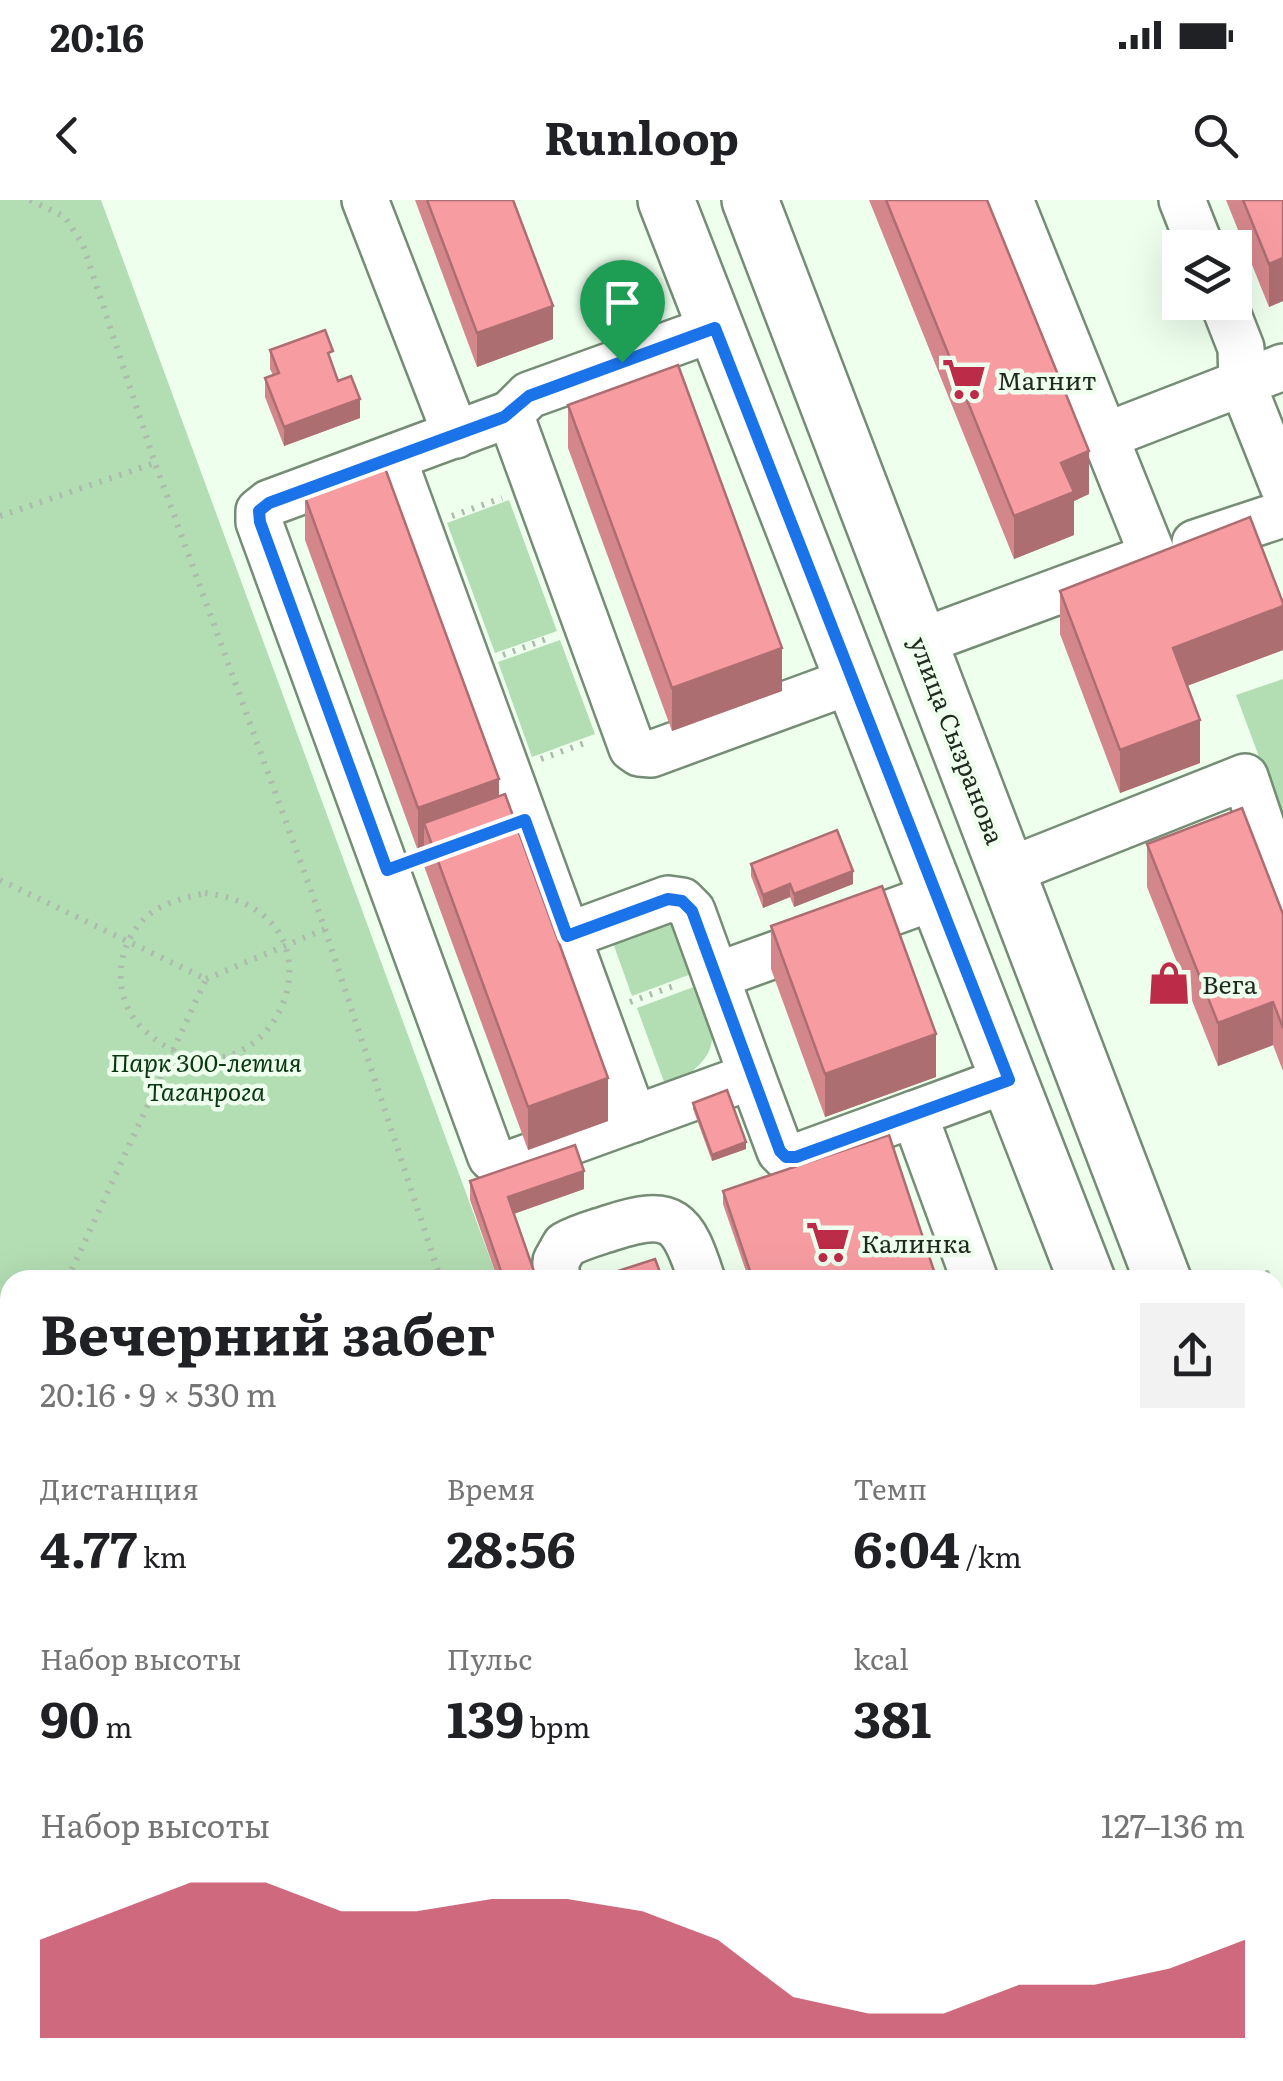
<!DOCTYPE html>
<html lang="ru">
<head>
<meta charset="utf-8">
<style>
  :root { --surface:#fff; --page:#f2f2f2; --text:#202124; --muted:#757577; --accent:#bc2b47 }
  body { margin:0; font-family:Literata,serif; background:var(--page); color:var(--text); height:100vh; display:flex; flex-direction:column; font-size:38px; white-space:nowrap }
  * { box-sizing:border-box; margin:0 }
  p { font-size:32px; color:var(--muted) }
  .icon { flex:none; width:55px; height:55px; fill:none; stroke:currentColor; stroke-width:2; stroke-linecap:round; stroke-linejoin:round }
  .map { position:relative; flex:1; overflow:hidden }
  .sheet { position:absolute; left:0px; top:1070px; width:1285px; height:812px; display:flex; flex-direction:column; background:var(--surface); border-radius:30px 30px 0 0; box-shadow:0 10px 40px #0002 }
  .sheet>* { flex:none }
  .buttons { position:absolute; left:1162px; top:30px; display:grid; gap:20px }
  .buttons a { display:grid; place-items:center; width:90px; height:90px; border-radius:0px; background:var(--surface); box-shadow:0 10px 40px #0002; font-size:50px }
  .pin { position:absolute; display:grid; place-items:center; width:85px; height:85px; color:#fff; margin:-102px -42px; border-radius:50% 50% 50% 0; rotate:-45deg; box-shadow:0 0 10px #0007 }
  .pin .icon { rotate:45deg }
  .round { display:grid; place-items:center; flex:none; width:105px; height:105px; border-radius:0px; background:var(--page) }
  .overview { display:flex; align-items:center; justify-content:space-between; height:170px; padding:0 40px }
  h1 { font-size:55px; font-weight:700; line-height:75px }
  .figures { display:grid; grid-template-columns:repeat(3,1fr); gap:15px; height:170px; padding:10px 40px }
  .figures div { display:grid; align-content:center }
  .figures b { font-size:50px; font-weight:700 }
  .figures small { font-size:28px; font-weight:400 }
  .figures p { font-size:28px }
  .chart { height:280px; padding:20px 40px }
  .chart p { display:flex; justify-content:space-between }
  .chart svg { width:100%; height:180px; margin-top:10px; fill:var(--accent); opacity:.7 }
  .status { display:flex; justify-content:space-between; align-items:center; height:70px; padding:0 50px; background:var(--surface); direction:ltr }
  .status svg { height:28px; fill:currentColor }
  header { display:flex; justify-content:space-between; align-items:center; height:130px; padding:0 40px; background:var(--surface); font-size:45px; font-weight:700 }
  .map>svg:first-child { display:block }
  .green { fill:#b3ddb3 }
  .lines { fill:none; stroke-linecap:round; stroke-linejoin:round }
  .minor-casing { stroke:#748d74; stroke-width:50 }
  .major-casing { stroke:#748d74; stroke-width:60 }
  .path { stroke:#acbbac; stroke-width:6; stroke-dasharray:2.5 8; stroke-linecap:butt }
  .minor { stroke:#fff; stroke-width:45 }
  .major { stroke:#fff; stroke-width:55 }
  .wall { fill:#d4878b }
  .shaded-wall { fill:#ad6e71 }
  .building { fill:#f79da2; stroke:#ad6e71; stroke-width:2.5 }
  .route-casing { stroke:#fff; stroke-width:20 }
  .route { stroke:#1a73e8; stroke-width:12 }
  .labels { text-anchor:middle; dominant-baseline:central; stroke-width:9; stroke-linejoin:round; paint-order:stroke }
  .poi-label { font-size:25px; fill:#1f291f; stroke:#efe; text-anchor:start }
  .street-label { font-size:25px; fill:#1f291f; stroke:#efe }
  .park-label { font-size:25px; font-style:italic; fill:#09370f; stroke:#efe }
</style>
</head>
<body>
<div class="status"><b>20:16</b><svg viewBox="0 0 49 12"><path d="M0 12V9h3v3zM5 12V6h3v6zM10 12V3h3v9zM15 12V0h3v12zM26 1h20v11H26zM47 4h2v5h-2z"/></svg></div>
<header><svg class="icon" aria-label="back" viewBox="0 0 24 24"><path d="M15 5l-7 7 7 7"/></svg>Runloop<svg class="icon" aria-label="search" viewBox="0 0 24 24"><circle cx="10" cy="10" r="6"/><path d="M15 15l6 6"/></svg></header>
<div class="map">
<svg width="1283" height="1881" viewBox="0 0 1283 1881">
  <rect width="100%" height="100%" fill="#efe"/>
  <g class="green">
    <path d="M0,0h101l397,1080h-488v448l-10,4z"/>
    <path d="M509,300l48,131 -62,22 -48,-130z"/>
    <path d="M560,440l35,94 -63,23 -34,-95z"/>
    <path d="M1283,479v142l-47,-126z"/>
    <path d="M675,721l19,52 -62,23 -19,-53z"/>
    <path d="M699,785c21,59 21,69 -32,105l-30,-82z"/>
  </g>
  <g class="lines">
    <g class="minor-casing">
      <g id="minor">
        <path d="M365,0l91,235"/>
        <path d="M1182,0l19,48"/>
        <path d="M715,128l-186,67 -19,19 122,334 7,5 12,1 202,-74"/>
        <path d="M1283,167l-41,16 41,103"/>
        <path d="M510,214l-241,89 -10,8v11l232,635 7,6 11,1 243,-88 -60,-165 -10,-10 -14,-2 -101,37"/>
        <path d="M1105,236l137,-53 -1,-35 -18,-46"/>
        <path d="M393,258l241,661"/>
        <path d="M1195,343l88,-29"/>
        <path d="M920,442l233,-86 -143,-356"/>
        <path d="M1008,671l237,-94 38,113"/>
        <path d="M716,776l221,-80"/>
        <path d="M752,876l28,75 6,6h10l118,-43"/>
        <path d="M556,1080v-19l9,-16c14,-8 30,-12 45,-17 64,-21 73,-7 92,52"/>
        <path d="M975,1080l-61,-166 95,-35"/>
        <path d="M1275,1138l8,-3"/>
        <path d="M0,1571l10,-3"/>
        <path d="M1275,1777l8,-3"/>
        <path d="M0,1806l10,24"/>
        <path d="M27,1872l4,9"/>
      </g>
    </g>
    <g class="major-casing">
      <g id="major">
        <path d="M666,0l421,1080"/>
        <path d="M750,0l413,1080"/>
        <path d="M1275,1365l8,20"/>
        <path d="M1275,1564l8,21"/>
      </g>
    </g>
    <g class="path">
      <path d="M30,0l35,17 18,28 72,218 170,466 116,351"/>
      <path d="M0,316l155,-53"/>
      <path d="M452,316l50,-18"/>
      <path d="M503,455l49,-18"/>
      <path d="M541,559l49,-18"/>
      <path d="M0,680l206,99 -139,301"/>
      <path d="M205,693c165,20 57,242 -60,138 -32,-28 -32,-80 -2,-111 15,-16 41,-22 62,-27z"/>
      <path d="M206,779l119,-50"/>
      <path d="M630,802l49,-18"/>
      <path d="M1246,1080l21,-7 3,7"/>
      <path d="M0,1224l10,-22"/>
      <path d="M1275,1234l8,-2"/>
      <path d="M0,1247l10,-4"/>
      <path d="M0,1494l10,-3"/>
    </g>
    <use href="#minor" class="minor"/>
    <use href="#major" class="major"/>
  </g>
  <g class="wall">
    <path d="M415,0h98l40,139 -76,28z"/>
    <path d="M869,0h118l102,294 -15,7v34l-60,24z"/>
    <path d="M1226,0h57v101l-14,6z"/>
    <path d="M270,150l63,17 5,14 22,37 -76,28 -19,-49v-19l8,-3 -3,-6z"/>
    <path d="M568,205l214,286 -110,40 -104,-283z"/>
    <path d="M305,297l194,299 109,325 -80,29 -104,-284v-17l-6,2 -113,-311z"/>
    <path d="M1060,391l223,12v47l-96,36 13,77 -80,30 -60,-159z"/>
    <path d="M1147,644l136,70v157l-10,-26 -55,21 -71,-179z"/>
    <path d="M751,664l102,20 -59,23 -4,-10 -27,11 -12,-32z"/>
    <path d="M771,726l165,151 -111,40 -54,-148z"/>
    <path d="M693,903l53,46 -34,12 -19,-52z"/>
    <path d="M470,981l114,8 -71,25 24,66h-39l-28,-80z"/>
    <path d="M723,991l214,89h-188l-26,-76z"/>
    <path d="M608,1872h55l9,9h-56z"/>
  </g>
  <g class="shaded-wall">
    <path d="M1283,58v43l-14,6v-43z"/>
    <path d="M553,106v33l-76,28v-34z"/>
    <path d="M360,199v19l-76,28v-19z"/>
    <path d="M1089,251v43l-15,7v34l-60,24v-43l47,-53z"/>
    <path d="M1283,406v44l-110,41v-43z"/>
    <path d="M782,448v43l-110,40v-43z"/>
    <path d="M1200,520v43l-80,30v-43z"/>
    <path d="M499,579v43l-75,1v26l-6,2v-43z"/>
    <path d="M853,671v13l-59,23v-13z"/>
    <path d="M790,684v13l-27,11v-13z"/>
    <path d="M1273,802v43l-55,21v-43z"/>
    <path d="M936,834v43l-111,40v-43z"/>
    <path d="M608,878v43l-80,29v-43z"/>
    <path d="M746,942v7l-34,12v-6z"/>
    <path d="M584,971v18l-76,27v-19z"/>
  </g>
  <g class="building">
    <path d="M427,0h86l40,106 -76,27z"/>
    <path d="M886,0h101l102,251 -28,12 13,29 -60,24z"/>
    <path d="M1243,0h40v58l-14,6z"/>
    <path d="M325,130l8,21 -5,2 10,28 13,-5 9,23 -76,28 -19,-49 14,-5 -9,-23z"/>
    <path d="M678,165l104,283 -110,40 -104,-283z"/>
    <path d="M385,268l114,311 -81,29 -113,-311z"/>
    <path d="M1250,317l33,86v3l-110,42 27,72 -80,30 -60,-159z"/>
    <path d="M505,594l103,284 -80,29 -104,-284z"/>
    <path d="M1242,608l41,106v114l-10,-26 -55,21 -71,-179z"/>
    <path d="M837,630l16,41 -59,23 -4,-10 -27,11 -12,-31z"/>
    <path d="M882,686l54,148 -111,40 -54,-148z"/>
    <path d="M727,890l19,52 -34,13 -19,-52z"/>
    <path d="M889,935l48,145h-184l-30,-89z"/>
    <path d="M575,945l9,26 -76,26 29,83h-33l-34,-99z"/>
    <path d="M655,1059l8,21h-73z"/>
    <path d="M123,1872h80l4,9h-80z"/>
    <path d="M236,1872h79l3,9h-79z"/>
    <path d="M347,1872h81l3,9h-81z"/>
    <path d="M464,1872h76l3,9h-76z"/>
    <path d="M614,1872h49l9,9h-50z"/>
    <path d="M749,1872h39l3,9h-39z"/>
  </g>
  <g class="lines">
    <g class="route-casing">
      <path id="route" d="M715,128l294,752 -213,77h-10l-6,-6 -88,-240 -10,-10 -14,-2 -101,37 -42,-116 -138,50 -127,-348 -1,-11 10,-8 235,-86 25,-21z"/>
    </g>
    <use href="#route" class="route"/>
  </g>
  <defs>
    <g id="supermarket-bare" transform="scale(3.45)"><path d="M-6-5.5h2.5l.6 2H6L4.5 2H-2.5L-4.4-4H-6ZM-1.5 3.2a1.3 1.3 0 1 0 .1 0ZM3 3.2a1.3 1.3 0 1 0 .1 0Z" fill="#bc2b47" stroke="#efe" stroke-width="2.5" paint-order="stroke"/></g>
    <g id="shop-bare" transform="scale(3.45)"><path d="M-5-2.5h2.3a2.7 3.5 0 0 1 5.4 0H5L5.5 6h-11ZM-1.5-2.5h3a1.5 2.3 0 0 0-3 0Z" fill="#bc2b47" stroke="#efe" stroke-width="2.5" paint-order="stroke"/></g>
  </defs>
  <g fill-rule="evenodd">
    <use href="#supermarket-bare" x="964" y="179"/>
    <use href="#shop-bare" x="1169" y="783"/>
    <use href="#supermarket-bare" x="828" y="1042"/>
  </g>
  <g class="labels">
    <g class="poi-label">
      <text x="997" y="179">Магнит</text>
      <text x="1202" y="783">Вега</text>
      <text x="861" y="1042">Калинка</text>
    </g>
    <g class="street-label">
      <text transform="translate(958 540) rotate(69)">улица Сызранова</text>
    </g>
    <g class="park-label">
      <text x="206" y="861">Парк 300-летия<tspan x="206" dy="29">Таганрога</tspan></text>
    </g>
  </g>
</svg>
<div class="buttons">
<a><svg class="icon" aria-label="layers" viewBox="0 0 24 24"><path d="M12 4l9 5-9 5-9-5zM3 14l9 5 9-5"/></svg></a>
</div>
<div class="pin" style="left:622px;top:162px;background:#1e9e55"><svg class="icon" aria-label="arrive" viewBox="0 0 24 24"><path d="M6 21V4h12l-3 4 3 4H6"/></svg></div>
<section class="sheet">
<div class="overview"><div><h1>Вечерний забег</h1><p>20:16 · 9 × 530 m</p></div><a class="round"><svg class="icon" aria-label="share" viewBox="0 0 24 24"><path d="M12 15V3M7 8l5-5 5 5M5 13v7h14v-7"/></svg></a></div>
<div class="figures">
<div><p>Дистанция</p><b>4.77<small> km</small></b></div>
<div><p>Время</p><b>28:56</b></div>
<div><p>Темп</p><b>6:04<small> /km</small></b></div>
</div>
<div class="figures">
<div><p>Набор высоты</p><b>90<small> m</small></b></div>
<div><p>Пульс</p><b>139<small> bpm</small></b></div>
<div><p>kcal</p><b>381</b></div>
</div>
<div class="chart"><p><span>Набор высоты</span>127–136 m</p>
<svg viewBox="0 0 160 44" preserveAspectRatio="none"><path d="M0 44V20L10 13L20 6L30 6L40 13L50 13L60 10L70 10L80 13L90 20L100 34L110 38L120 38L130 31L140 31L150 27L160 20V44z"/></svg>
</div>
</section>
</div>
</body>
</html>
